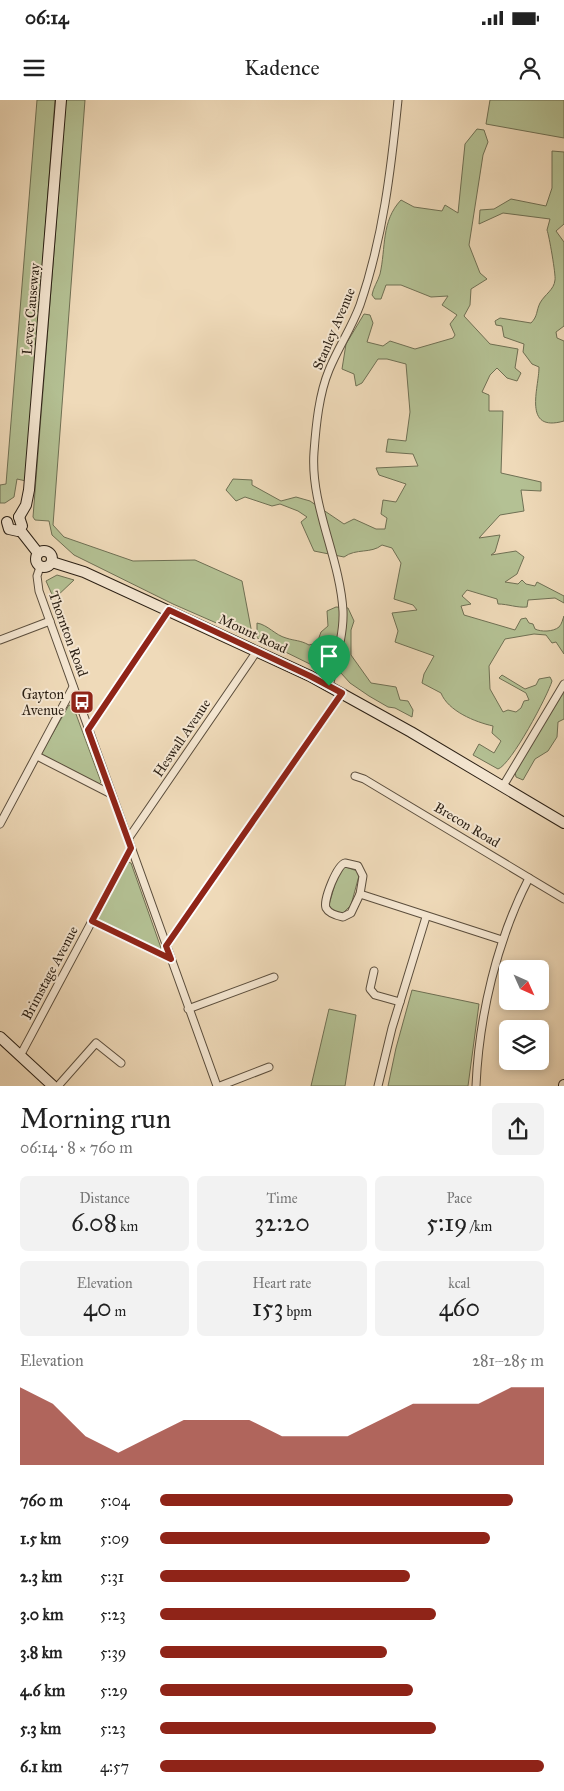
<!DOCTYPE html>
<html lang="en">
<head>
<meta charset="utf-8">
<style>
  :root { --surface:#fff; --page:#f2f2f2; --text:#222; --muted:#767676; --accent:#8f2418 }
  body { margin:0; font-family:"IM FELL Great Primer",serif; background:var(--page); color:var(--text); height:100vh; display:flex; flex-direction:column; font-size:19px; white-space:nowrap }
  * { box-sizing:border-box; margin:0 }
  p { font-size:16px; color:var(--muted) }
  .icon { flex:none; width:28px; height:28px; fill:none; stroke:currentColor; stroke-width:2; stroke-linecap:round; stroke-linejoin:round }
  .map { position:relative; height:986px; overflow:hidden }
  .details { display:flex; flex-direction:column; background:var(--surface); flex:1 }
  .details>* { flex:none }
  .needle { width:32px; rotate:135deg }
  .buttons { position:absolute; left:499px; top:860px; display:grid; gap:10px }
  .buttons a { display:grid; place-items:center; width:50px; height:50px; border-radius:8px; background:var(--surface); box-shadow:0 2px 8px #0003; font-size:25px }
  .pin { position:absolute; display:grid; place-items:center; width:42px; height:42px; color:#fff; margin:-51px -21px; border-radius:50% 50% 50% 0; rotate:-45deg; box-shadow:0 0 5px #0007 }
  .pin .icon { rotate:45deg }
  .round { display:grid; place-items:center; flex:none; width:52px; height:52px; border-radius:8px; background:var(--page) }
  .headline { display:flex; align-items:center; justify-content:space-between; height:85px; padding:0 20px }
  h1 { font-size:28px; font-weight:600; line-height:38px }
  .stats { display:grid; grid-template-columns:repeat(3,1fr); gap:8px; height:85px; padding:5px 20px }
  .stats div { display:grid; align-content:center; border-radius:8px; background:var(--page); text-align:center }
  .stats b { font-size:25px; font-weight:600 }
  .stats small { font-size:14px; font-weight:400 }
  .stats p { font-size:14px }
  .chart { height:140px; padding:10px 20px }
  .chart p { display:flex; justify-content:space-between }
  .chart svg { width:100%; height:90px; margin-top:5px; fill:var(--accent); opacity:.7 }
  ul { padding:0 20px; list-style:none; font-size:16px }
  li { display:grid; grid-template-columns:80px 60px 1fr; align-items:center; height:38px }
  li i { height:12px; border-radius:6px; background:var(--accent) }
  .status { display:flex; justify-content:space-between; align-items:center; height:35px; padding:0 25px; background:var(--surface); direction:ltr }
  .status svg { height:14px; fill:currentColor }
  header { display:flex; justify-content:space-between; align-items:center; height:65px; padding:0 20px; background:var(--surface); font-size:22px; font-weight:600 }
  .map>svg:first-child { display:block }
  .green { fill:#b4c194; stroke:#6f7054 }
  .lines { fill:none; stroke-linecap:round; stroke-linejoin:round }
  .street-casing { stroke:#5b4e3d; stroke-width:9 }
  .secondary-casing { stroke:#2a1f14; stroke-width:12 }
  .street { stroke:#f5e7d2; stroke-width:7 }
  .secondary { stroke:#f5e7d2; stroke-width:10 }
  .route-casing { stroke:#fff; stroke-width:10 }
  .route { stroke:#8f2418; stroke-width:6 }
  .labels { text-anchor:middle; dominant-baseline:central; stroke-width:4; stroke-linejoin:round; paint-order:stroke }
  .street-label { font-size:14px; fill:#2a1f14; stroke:#f5e7d2 }
  .poi-label { font-size:14px; fill:#2a1f14; stroke:#f5e7d2; text-anchor:end }
</style>
</head>
<body>
<div class="status"><b>06:14</b><svg viewBox="0 0 49 12"><path d="M0 12V9h3v3zM5 12V6h3v6zM10 12V3h3v9zM15 12V0h3v12zM26 1h20v11H26zM47 4h2v5h-2z"/></svg></div>
<header><svg class="icon" aria-label="menu" viewBox="0 0 24 24"><path d="M4 6h16M4 12h16M4 18h16"/></svg>Kadence<svg class="icon" aria-label="person" viewBox="0 0 24 24"><circle cx="12" cy="8" r="4"/><path d="M4 21q1-7 8-7t8 7"/></svg></header>
<div class="map">
<svg width="564" height="986" viewBox="0 0 564 986">
  <rect width="100%" height="100%" fill="#efdab9"/>
  <filter id="stains"><feTurbulence type="fractalNoise" baseFrequency=".004" numOctaves="4"/><feColorMatrix values="0 0 0 0 .2 0 0 0 0 .09 0 0 0 0 .02 0 0 0 .5 -.17"/></filter>
  <radialGradient id="worn" r=".72"><stop offset=".6" stop-color="#630" stop-opacity="0"/><stop offset="1" stop-color="#630" stop-opacity=".3"/></radialGradient>
  <g class="green">
    <path d="M37,0h18l-29,381 -9,-2 -3,18 -9,6h-5v-18l6,-1z"/>
    <path d="M66,0h19l-32,425 11,12 69,24 62,-1 47,21 11,58 -80,-35 -99,-49 -22,-20 -3,-14 -14,-1 -2,-3z"/>
    <path d="M490,0h74v38l-78,-14z"/>
    <path d="M477,29l7,1 4,12 -5,13 -14,90 11,28 7,6 -16,10 -1,16 -6,11 26,28 28,5 -3,19 6,5 -4,8 -10,-3 -10,-10 -7,7 -8,17 7,3v16h14l-2,62 40,9v9l-20,-1 3,21 -24,4 -21,23 21,-3 -5,17 -4,3 25,-4 8,6 -7,17 -12,8 13,2 4,-4 4,4 9,2 2,-4 27,14v7l-9,-5 -27,2 -1,7c-10,1 -19,-3 -29,-3l-1,-5 -30,-9 -5,6 9,8 -10,2 3,9 51,15 6,-11 5,-1 3,5 4,1 2,5c6,3 18,3 24,-2 3,-3 4,-9 5,-11v38l-8,-12 -4,1 -6,-8 -12,-1 -29,5 -16,27 1,23 13,23 5,-2 8,2 5,-4 3,-7 5,-1 -3,-7 -27,-15 3,-3 23,14 11,-4 3,-6 11,-2 2,4c-4,14 -41,84 -54,88l-25,-14 6,-11 15,9 7,-12 -9,-8 1,-7c-18,-4 -45,-15 -52,-33l-19,-10 2,-9 10,-18 -39,-14 3,-11 -6,-18 25,-3 -4,-5 -19,-6 7,-36 -9,-15 -10,-3c-11,9 -26,3 -38,12l-30,-6 -13,-29 6,-5 -9,-6 -18,-7 -8,2 -27,-9 -9,4 -10,-11 7,-11 19,1v5l29,16 15,-4 14,4 34,23 10,-5 22,10h9l2,-11 -6,-4 2,-14 13,2 10,-18 -27,-9 -3,-7 42,-2 -5,-12 -27,-2 2,-13 18,2 4,-29 -4,-48 -19,-5h-9l-16,24 -6,3 -2,-12 -12,-5 4,-25 18,-30 6,1 3,8 -6,19 16,4 7,-5 25,8 38,-11 2,-3 -5,-11 7,-9 -15,-10 6,-9 -17,1 -30,-12h-15l-5,14h-6l-3,-4c1,-7 6,-14 8,-21 6,-26 1,-53 21,-74l13,7 28,4 3,-6 13,8 7,-69z"/>
    <path d="M552,51l12,1v72l-8,7 8,11v84l-8,6 1,6 7,3v80c-42,12 -25,-33 -25,-54l-7,-3 -9,-12 1,-8 -20,-7 -2,-11 -6,-1 -1,-4 5,-3 31,5c7,-7 5,-12 9,-20 5,-9 14,-13 15,-23 1,-5 -6,-45 -8,-50l3,-11 -47,-6 -24,11 1,-14 14,-1 17,-10 35,7 6,-18z"/>
    <path d="M57,475l17,5 -20,19 -8,-18z"/>
    <path d="M336,507l12,1 6,13 -3,9v25l20,28 25,4 4,13 8,1 5,9 -1,7 -17,-9 -7,-1 -19,-11 -19,-13 -9,-10 -21,-4 -63,-31v-15c11,2 18,12 29,15 9,3 14,2 23,7l8,-2 4,-11 7,-6 -1,-15z"/>
    <path d="M564,590v29l-6,3 -1,15 -9,14 -13,8 -12,21 -7,-3 -1,-5z"/>
    <path d="M69,605l4,1 28,76 -2,2 -58,-30z"/>
    <path d="M127,762l4,1 30,85 -2,2 -63,-31z"/>
    <path d="M343,766l17,6 -9,33 -8,8 -10,-2 -4,-6 10,-35z"/>
    <path d="M412,890l67,14 -11,82h-80l8,-38z"/>
    <path d="M329,909l27,6 -11,71h-34z"/>
  </g>
  <g class="lines">
    <g class="street-casing">
      <g id="street">
        <path d="M40,467l-3,9 2,15 178,495"/>
        <path d="M0,540l50,-19"/>
        <path d="M329,586c6,-24 15,-50 14,-75 -3,-54 -33,-105 -29,-159 2,-27 5,-58 15,-82 9,-22 23,-43 31,-65 23,-67 31,-135 38,-205"/>
        <path d="M88,630l81,-120"/>
        <path d="M37,656l74,38"/>
        <path d="M355,676l9,3 200,120"/>
        <path d="M503,686l61,-102"/>
        <path d="M0,724l73,-137"/>
        <path d="M128,739l129,-188"/>
        <path d="M345,763l13,3 5,10 -3,18 -9,19 -8,4c-5,-1 -14,-3 -17,-9 -3,-8 11,-43 19,-45z"/>
        <path d="M360,794l142,46"/>
        <path d="M92,821l79,38"/>
        <path d="M166,846l176,-253"/>
        <path d="M374,871l-4,18 5,6 25,7"/>
        <path d="M188,909l86,-32"/>
        <path d="M20,956l111,-208"/>
        <path d="M58,986l38,-43 25,20"/>
        <path d="M220,986l49,-19"/>
        <path d="M378,986l14,-58 34,-111"/>
        <path d="M476,986c3,-70 21,-146 53,-208"/>
      </g>
    </g>
    <g class="secondary-casing">
      <g id="secondary">
        <path d="M19,417l7,-12 3,-15 32,-390"/>
        <path d="M7,422l2,7 9,2 4,-5 -3,-9"/>
        <path d="M20,430l18,23"/>
        <circle cx="44" cy="459" r="8"/>
        <path d="M52,462l32,10 226,104 101,56 153,91"/>
        <path d="M0,937l53,49"/>
        <path d="M564,986v-1"/>
      </g>
    </g>
    <use href="#street" class="street"/>
    <use href="#secondary" class="secondary"/>
  </g>
  <g class="lines">
    <g class="route-casing">
      <path id="route" d="M169,510l141,66 32,17 -176,253 5,13 -79,-38 39,-73 -43,-118z"/>
    </g>
    <use href="#route" class="route"/>
  </g>
  <defs>
    <g id="bus-square" transform="scale(1.25)"><rect x="-9" y="-9" width="18" height="18" rx="4" fill="#8f2418" stroke="#f5e7d2"/><path d="M-5-6H5V4H4V6H2V4H-2V6H-4V4H-5ZM-3.5-4V0h7V-4ZM-3.5 1.2v1.5H-2V1.2ZM2 1.2v1.5H3.5V1.2Z" fill="#fff"/></g>
  </defs>
  <g fill-rule="evenodd">
    <use href="#bus-square" x="82" y="602"/>
  </g>
  <g class="labels">
    <g class="street-label">
      <text transform="translate(31 209) rotate(-85)">Lever Causeway</text>
      <text transform="translate(334 229) rotate(-67)">Stanley Avenue</text>
      <text transform="translate(68 534) rotate(70)">Thornton Road</text>
      <text transform="translate(253 534) rotate(25)">Mount Road</text>
      <text transform="translate(182 638) rotate(-56)">Heswall Avenue</text>
      <text transform="translate(467 725) rotate(31)">Brecon Road</text>
      <text transform="translate(50 873) rotate(-62)">Brimstage Avenue</text>
    </g>
    <g class="poi-label">
      <text x="64" y="594">Gayton<tspan x="64" dy="16">Avenue</tspan></text>
    </g>
  </g>
  <rect width="100%" height="100%" filter="url(#stains)"/>
  <rect width="100%" height="100%" fill="url(#worn)"/>
</svg>
<div class="buttons">
<a><svg class="needle" viewBox="-14 -14 28 28"><path d="M0-13l5 13h-10z" fill="#e53935"/><path d="M0 13l5-13h-10z" fill="#767676"/></svg></a>
<a><svg class="icon" aria-label="layers" viewBox="0 0 24 24"><path d="M12 4l9 5-9 5-9-5zM3 14l9 5 9-5"/></svg></a>
</div>
<div class="pin" style="left:329px;top:586px;background:#1e9e55"><svg class="icon" aria-label="arrive" viewBox="0 0 24 24"><path d="M6 21V4h12l-3 4 3 4H6"/></svg></div>
</div>
<section class="details">
<div class="headline"><div><h1>Morning run</h1><p>06:14 · 8 × 760 m</p></div><a class="round"><svg class="icon" aria-label="share" viewBox="0 0 24 24"><path d="M12 15V3M7 8l5-5 5 5M5 13v7h14v-7"/></svg></a></div>
<div class="stats">
<div><p>Distance</p><b>6.08<small> km</small></b></div>
<div><p>Time</p><b>32:20</b></div>
<div><p>Pace</p><b>5:19<small> /km</small></b></div>
</div>
<div class="stats">
<div><p>Elevation</p><b>40<small> m</small></b></div>
<div><p>Heart rate</p><b>153<small> bpm</small></b></div>
<div><p>kcal</p><b>460</b></div>
</div>
<div class="chart"><p><span>Elevation</span>281–285 m</p>
<svg viewBox="0 0 160 44" preserveAspectRatio="none"><path d="M0 44V6L10 14L20 30L30 38L40 30L50 22L60 22L70 22L80 30L90 30L100 30L110 22L120 14L130 14L140 14L150 6L160 6V44z"/></svg>
</div>
<ul>
<li><b>760 m</b>5:04<i style="width:92%"></i></li>
<li><b>1.5 km</b>5:09<i style="width:86%"></i></li>
<li><b>2.3 km</b>5:31<i style="width:65%"></i></li>
<li><b>3.0 km</b>5:23<i style="width:72%"></i></li>
<li><b>3.8 km</b>5:39<i style="width:59%"></i></li>
<li><b>4.6 km</b>5:29<i style="width:66%"></i></li>
<li><b>5.3 km</b>5:23<i style="width:72%"></i></li>
<li><b>6.1 km</b>4:57<i style="width:100%"></i></li>
</ul>
</section>
</body>
</html>
